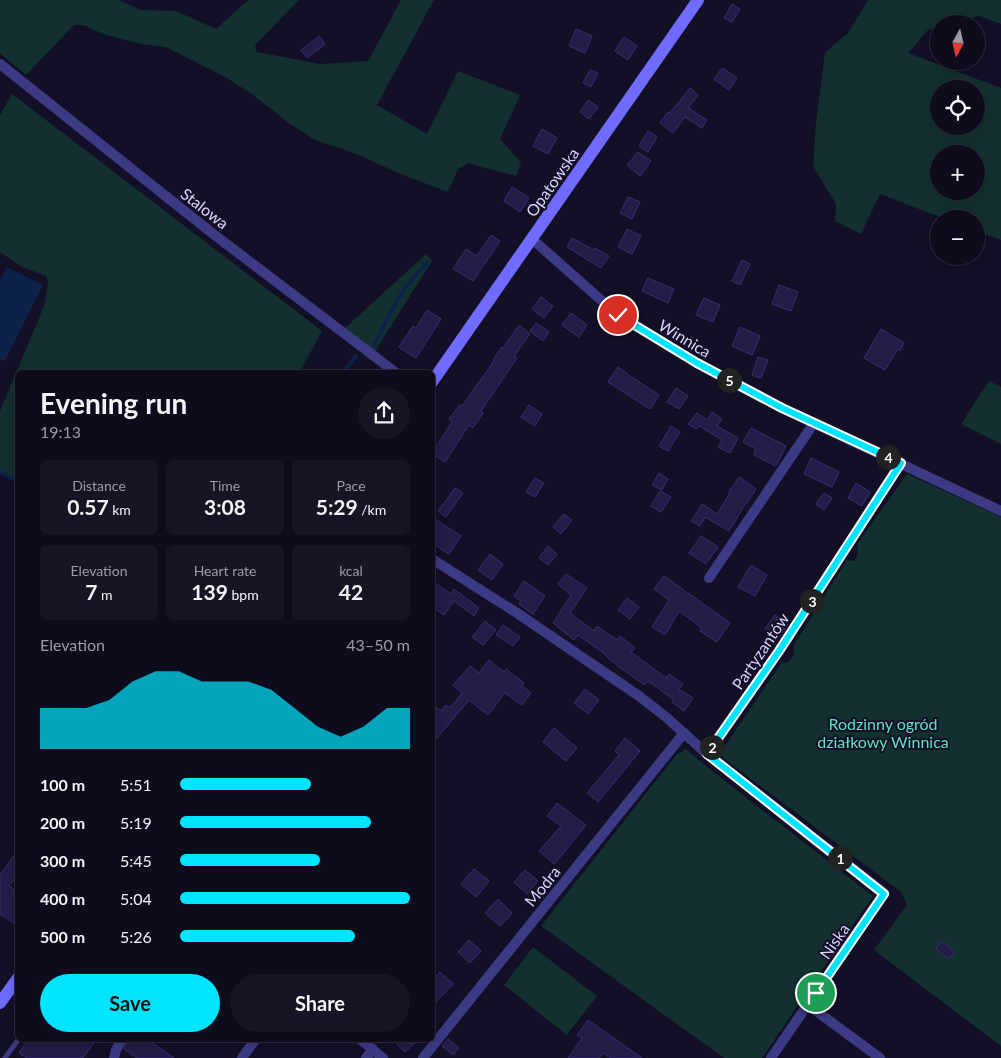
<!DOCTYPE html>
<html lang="en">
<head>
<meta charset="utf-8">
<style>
  :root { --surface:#0e0b1c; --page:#171425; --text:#f1f3f6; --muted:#9b9ba3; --line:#2e2b3b; --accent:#00e5ff }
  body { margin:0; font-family:Lato,sans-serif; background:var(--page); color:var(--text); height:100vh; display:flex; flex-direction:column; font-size:19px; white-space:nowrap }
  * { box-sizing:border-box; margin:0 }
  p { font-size:16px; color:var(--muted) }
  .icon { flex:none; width:28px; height:28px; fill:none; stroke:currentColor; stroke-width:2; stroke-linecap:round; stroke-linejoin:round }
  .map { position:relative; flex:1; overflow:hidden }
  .sheet { position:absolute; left:15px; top:370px; width:420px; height:672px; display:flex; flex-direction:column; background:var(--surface); border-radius:8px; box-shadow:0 2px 12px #0003,0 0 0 1px var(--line) }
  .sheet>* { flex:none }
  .needle { width:32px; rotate:188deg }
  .buttons { position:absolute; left:930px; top:15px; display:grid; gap:10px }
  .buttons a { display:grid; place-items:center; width:55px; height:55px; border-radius:50%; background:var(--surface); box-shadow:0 2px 12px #0003,0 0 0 1px var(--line); font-size:25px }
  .pin { position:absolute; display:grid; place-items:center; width:42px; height:42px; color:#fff; margin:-21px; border:2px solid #fff; border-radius:50%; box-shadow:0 1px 5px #0007 }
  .km { position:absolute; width:25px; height:25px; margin:-12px; border-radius:50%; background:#222; color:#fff; font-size:14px; line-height:25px; text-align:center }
  .round { display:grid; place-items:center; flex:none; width:52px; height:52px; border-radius:26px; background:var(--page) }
  .headline { display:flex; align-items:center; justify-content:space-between; height:85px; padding:0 25px }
  h1 { font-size:28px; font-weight:700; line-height:38px }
  .figures { display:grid; grid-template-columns:repeat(3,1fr); gap:8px; height:85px; padding:5px 25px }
  .figures div { display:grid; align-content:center; border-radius:8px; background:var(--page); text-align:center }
  .figures b { font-size:21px; font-weight:700 }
  .figures small { font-size:14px; font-weight:400 }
  .figures p { font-size:14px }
  .chart { height:140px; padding:10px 25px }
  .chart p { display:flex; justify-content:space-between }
  .chart svg { width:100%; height:90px; margin-top:5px; fill:var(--accent); opacity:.7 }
  .primary-button { display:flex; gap:10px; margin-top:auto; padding:10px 25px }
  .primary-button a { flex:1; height:58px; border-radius:30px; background:var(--accent); color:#111; font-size:20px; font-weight:700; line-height:58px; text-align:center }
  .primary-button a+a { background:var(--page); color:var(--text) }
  ul { padding:0 25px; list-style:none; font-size:16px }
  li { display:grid; grid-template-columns:80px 60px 1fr; align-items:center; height:38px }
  li i { height:12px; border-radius:6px; background:var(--accent) }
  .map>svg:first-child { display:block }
  .green { fill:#12302f; fill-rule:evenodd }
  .water { fill:#0c2248 }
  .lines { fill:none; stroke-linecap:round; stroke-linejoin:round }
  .stream { stroke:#0c2248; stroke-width:4 }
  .building { fill:#241b47; stroke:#3b2d73 }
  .lane { stroke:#3d3a85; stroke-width:5 }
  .street { stroke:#3d3a85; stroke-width:10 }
  .secondary { stroke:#6f6bff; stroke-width:12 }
  .route-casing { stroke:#fff; stroke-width:10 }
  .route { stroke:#00e5ff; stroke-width:6 }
  .labels { text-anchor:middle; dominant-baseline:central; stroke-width:4; stroke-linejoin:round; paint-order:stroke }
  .street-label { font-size:16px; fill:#d9d4ff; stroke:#130f26 }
  .park-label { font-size:16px; fill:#5fe0c0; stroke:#130f26 }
</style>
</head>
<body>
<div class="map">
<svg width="1001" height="1058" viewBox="0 0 1001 1058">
  <rect width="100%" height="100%" fill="#130f26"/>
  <g class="green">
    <path d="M0,0h119l22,10 35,1 40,18 32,-29h51l-44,45 2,7 63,12 48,-3 33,-61h33l-57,105 50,29 31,-63 62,24 -20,44 21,23 -5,14 -48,-13 -10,6 -10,23 -45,-17 -49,-22 -39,-13 -26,-17 -39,-30 -21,-14 -63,-32 -25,-3 -38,-10 -19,-9h-10l-48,50 -26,-22z"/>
    <path d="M868,0h133v24l-22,-8 -34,8h-6v2l-12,5 -19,22 93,35v152l-25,-9v-12h-31l-65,-25 -19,40 -26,-13 1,-17 -23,-38 3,-44 9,-69 24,-21zM939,89h37v37h-37zM939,154h37v37h-37z"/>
    <path d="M12,94l310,237 -22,41h-282l-1,111 -17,-9v-63l44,-105 4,-23 -2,-7 -26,-10 -20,-14v-137z"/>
    <path d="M426,254l6,7 -58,92 -29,-25z"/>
    <path d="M989,381l12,6v57l-40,-20z"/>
    <path d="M907,474l94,43v529l-127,-96 33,-45 -6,-13 -178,-134 -2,-6 61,-90 5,1 7,-8v-10l53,-85 7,1 4,-6 -1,-11z"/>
    <path d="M686,749l21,18 166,129 -111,162h-38l-183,-132 136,-172z"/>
    <path d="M533,947l64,49 -30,39 -63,-50z"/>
  </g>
  <path class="water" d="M7,267l36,18 -38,76 -5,-2v-79z"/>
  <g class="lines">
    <g class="stream">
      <path d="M374,345l13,-26 17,-30 23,-27"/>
      <path d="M343,372l13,-16"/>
      <path d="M0,472l18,9"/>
    </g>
  </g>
  <g class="building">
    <path d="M732,4l8,5 -8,13 -8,-4z"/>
    <path d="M576,29l16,7 -7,17 -16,-7z"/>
    <path d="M319,36l6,8 -18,14 -6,-8z"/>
    <path d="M624,37l13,9 -9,14 -13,-9z"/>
    <path d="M722,68l15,10 -8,12 -15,-11z"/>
    <path d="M590,70l8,3 -7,14 -8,-4z"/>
    <path d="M690,88l8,7 -10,13 19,12 -5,8 -17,-11 -12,16 -13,-10 8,-11 2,1z"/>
    <path d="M588,100l10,7 -9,12 -9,-7z"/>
    <path d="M542,129l15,9 -9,16 -15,-8z"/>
    <path d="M648,131l9,6 -9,15 -9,-6z"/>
    <path d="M638,152l13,9 -11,15 -13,-11z"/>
    <path d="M512,187l17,11 -9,14 -16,-11z"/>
    <path d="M628,197l12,5 -8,17 -12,-6z"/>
    <path d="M627,229l14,7 -9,18 -14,-7z"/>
    <path d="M491,235l9,6 -27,40 -20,-12 13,-20 11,7z"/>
    <path d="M572,238l22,12 1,-2 14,8 -8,12 -34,-21z"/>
    <path d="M742,260l8,4 -10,21 -8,-4z"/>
    <path d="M648,278l26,11 -6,14 -26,-12z"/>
    <path d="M779,285l19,7 -7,19 -19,-7z"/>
    <path d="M541,297l12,9 -9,12 -12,-9z"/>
    <path d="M704,298l16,7 -7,17 -17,-7z"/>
    <path d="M427,310l14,9 -25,39 -17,-11 14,-21 3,2z"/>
    <path d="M571,313l16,12 -8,12 -17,-12z"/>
    <path d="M536,323l13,9 -6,9 -13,-10z"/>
    <path d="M519,325l11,9 -16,22 3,2 -36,53 2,2 -10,15 -4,-3 -24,37 -13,-8v-1l20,-31 -3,-3 11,-14 2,1 32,-45 -1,-1 9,-13 1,1z"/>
    <path d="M740,327l20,9 -8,19 -20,-9z"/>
    <path d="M881,329l23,14 -4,8 -2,-2 -13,21 -21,-12z"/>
    <path d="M758,357l10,3 -7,18 -9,-3z"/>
    <path d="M618,367l15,11 26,17 -9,14 -42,-27z"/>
    <path d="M676,388l12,8 -9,13 -12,-7z"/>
    <path d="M529,405l13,9 -7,12 -14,-9z"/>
    <path d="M712,412l10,7 -5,7 21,12 -8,15 -12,-6 4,-7 -23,-14 -3,3 -8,-5 9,-11 10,7z"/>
    <path d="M671,426l9,6 -12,19 -9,-5z"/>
    <path d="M751,428l35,18 -10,20 -22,-11 2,-6 -13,-7z"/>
    <path d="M811,458l28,14 -7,15 -28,-13z"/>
    <path d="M659,473l9,6 -6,11 -10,-5z"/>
    <path d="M739,477l17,12 -10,15h-1l-16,27 -24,-14 -5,9 -9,-5 11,-17 15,10 13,-21 -1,-1z"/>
    <path d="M535,478l9,5 -9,14 -9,-5z"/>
    <path d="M856,483l14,9 -8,14 -14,-8z"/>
    <path d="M455,488l8,5 -17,24 -8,-6z"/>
    <path d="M660,491l11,6 -10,15 -10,-6z"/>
    <path d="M824,493l8,5 -8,12 -8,-6z"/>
    <path d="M564,514l8,6 -11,14 -8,-7z"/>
    <path d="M432,517l29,19 -12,18 -17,-11z"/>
    <path d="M701,536l17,11 -12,17 -17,-11z"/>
    <path d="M548,546l9,8 -9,11 -9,-7z"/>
    <path d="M490,554l13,10 -11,16 -14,-10z"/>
    <path d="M751,565l16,10 -12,21 -17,-9z"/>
    <path d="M566,574l21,14 -17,25 24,18 3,-5 20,14 3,-4 15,12 -4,4 35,26 3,-4 14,10 -4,5 14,9 -9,13 -12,-9 2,-2 -26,-19 -3,4 -26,-18 -14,-12v-1l-27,-19 -4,5 -21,-17 18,-28 -13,-11z"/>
    <path d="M664,576l66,47 -13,19 -17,-11 2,-3 -23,-17 -14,24 -13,-8 17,-27 -15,-11z"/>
    <path d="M432,581l19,13 3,-5 25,19 -5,8 -20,-15 -10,14 -12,-8z"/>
    <path d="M524,581l21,15 -12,18 -14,-10 2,-3 -7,-5z"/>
    <path d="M627,598l12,9 -9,12 -12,-9z"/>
    <path d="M775,615l13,9 -9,14 -14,-9z"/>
    <path d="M485,621l11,9 -13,15 -11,-8z"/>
    <path d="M503,625l17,12 -7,9 -17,-11z"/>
    <path d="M489,660l15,12 2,-3 18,14 -2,3 9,7 -9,12 -17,-12 -17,22 -19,-15 -37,44v-40l9,7 5,-6 4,3 12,-15 -9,-8 17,-19 9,7z"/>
    <path d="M585,689l14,11 -11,14 -14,-11z"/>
    <path d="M554,728l23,20 -11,13 -23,-19z"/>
    <path d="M625,738l15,13 -42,51 -11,-9 32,-38 -4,-4z"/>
    <path d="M557,803l29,22 -20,25 -12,14 -15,-13 22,-25 -14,-10z"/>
    <path d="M18,850v24l-9,12 9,6v34l-18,-12v-39z"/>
    <path d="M474,869l15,12 -13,16 -15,-13z"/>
    <path d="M525,870l13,11 -11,13 -13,-12z"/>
    <path d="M498,899l14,14 -12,13 -15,-13z"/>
    <path d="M469,940l12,11 -11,12 -12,-11z"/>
    <path d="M941,941l14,10 -6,8 -13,-10z"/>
    <path d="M440,972l13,12 -21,22v-25z"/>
    <path d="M588,1020l54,38h-32l-7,-5 -4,5h-31l14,-20 -5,-3z"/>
    <path d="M448,1039l11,9 -6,7 -11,-9z"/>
    <path d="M28,1040h68l-13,18h-57l-7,-5z"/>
    <path d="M129,1040h19l26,18h-37l-13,-9z"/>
    <path d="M393,1040h25l-13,12z"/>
  </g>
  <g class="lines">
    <path class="lane" d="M5,1058l13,-18"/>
    <g class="street">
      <path d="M0,64l212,169 183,139"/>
      <path d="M532,239l86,76 79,48 85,45 219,103"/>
      <path d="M432,559l85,54 122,83 27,21 41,37 177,139 -113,165"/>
      <path d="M709,578l105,-155"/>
      <path d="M707,754l72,-103 122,-188"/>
      <path d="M808,1005l72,53"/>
      <path d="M361,1040l22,18"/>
      <path d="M114,1058l2,-8 6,-10"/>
      <path d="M242,1058l13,-18"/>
      <path d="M366,1058l7,-9"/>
      <path d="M423,1058l261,-325"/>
    </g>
    <g class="secondary">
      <path d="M432,382l266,-382"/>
      <path d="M0,1003l18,-25"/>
    </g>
  </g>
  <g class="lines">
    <g class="route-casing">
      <path id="route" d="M618,315l79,48 85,45 119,55 -122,188 -72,103 177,140 -68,99"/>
    </g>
    <use href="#route" class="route"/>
  </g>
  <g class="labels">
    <g class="street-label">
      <text transform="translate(552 182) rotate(-55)">Opatowska</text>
      <text transform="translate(205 208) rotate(38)">Stalowa</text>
      <text transform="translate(685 338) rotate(31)">Winnica</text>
      <text transform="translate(760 651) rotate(-56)">Partyzantów</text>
      <text transform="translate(542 886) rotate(-51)">Modra</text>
      <text transform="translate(834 941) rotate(-55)">Niska</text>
    </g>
    <g class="park-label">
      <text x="883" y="723">Rodzinny ogród<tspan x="883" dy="18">działkowy Winnica</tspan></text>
    </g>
  </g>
</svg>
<div class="buttons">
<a><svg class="needle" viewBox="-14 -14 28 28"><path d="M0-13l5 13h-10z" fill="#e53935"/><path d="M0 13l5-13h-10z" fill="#9b9ba3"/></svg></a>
<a><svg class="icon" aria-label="locate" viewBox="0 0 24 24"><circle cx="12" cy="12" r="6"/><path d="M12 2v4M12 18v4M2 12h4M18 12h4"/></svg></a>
<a>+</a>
<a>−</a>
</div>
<div class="pin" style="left:816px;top:993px;background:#1e9e55"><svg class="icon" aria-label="arrive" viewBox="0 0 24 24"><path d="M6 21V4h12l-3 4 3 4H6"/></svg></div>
<div class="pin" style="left:618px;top:315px;background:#d93025"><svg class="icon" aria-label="check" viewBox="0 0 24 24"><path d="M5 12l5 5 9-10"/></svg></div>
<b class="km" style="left:840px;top:858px">1</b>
<b class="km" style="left:712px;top:747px">2</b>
<b class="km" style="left:812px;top:601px">3</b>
<b class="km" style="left:888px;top:457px">4</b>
<b class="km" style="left:729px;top:380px">5</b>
<section class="sheet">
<div class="headline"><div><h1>Evening run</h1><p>19:13</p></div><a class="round"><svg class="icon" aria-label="share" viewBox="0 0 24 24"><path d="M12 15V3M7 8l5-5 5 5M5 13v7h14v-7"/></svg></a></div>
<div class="figures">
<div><p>Distance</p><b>0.57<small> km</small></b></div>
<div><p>Time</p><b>3:08</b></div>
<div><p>Pace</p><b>5:29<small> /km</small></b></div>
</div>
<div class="figures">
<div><p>Elevation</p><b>7<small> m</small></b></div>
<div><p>Heart rate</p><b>139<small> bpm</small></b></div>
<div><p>kcal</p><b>42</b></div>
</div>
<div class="chart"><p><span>Elevation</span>43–50 m</p>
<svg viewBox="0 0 160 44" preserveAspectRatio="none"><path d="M0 44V24L10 24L20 24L30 20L40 11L50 6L60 6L70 11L80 11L90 11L100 15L110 24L120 33L130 38L140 33L150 24L160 24V44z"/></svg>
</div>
<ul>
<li><b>100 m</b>5:51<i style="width:57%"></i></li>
<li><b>200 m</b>5:19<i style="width:83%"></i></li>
<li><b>300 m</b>5:45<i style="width:61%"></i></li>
<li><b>400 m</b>5:04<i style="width:100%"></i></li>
<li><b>500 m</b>5:26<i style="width:76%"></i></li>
</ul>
<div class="primary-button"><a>Save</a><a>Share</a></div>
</section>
</div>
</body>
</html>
